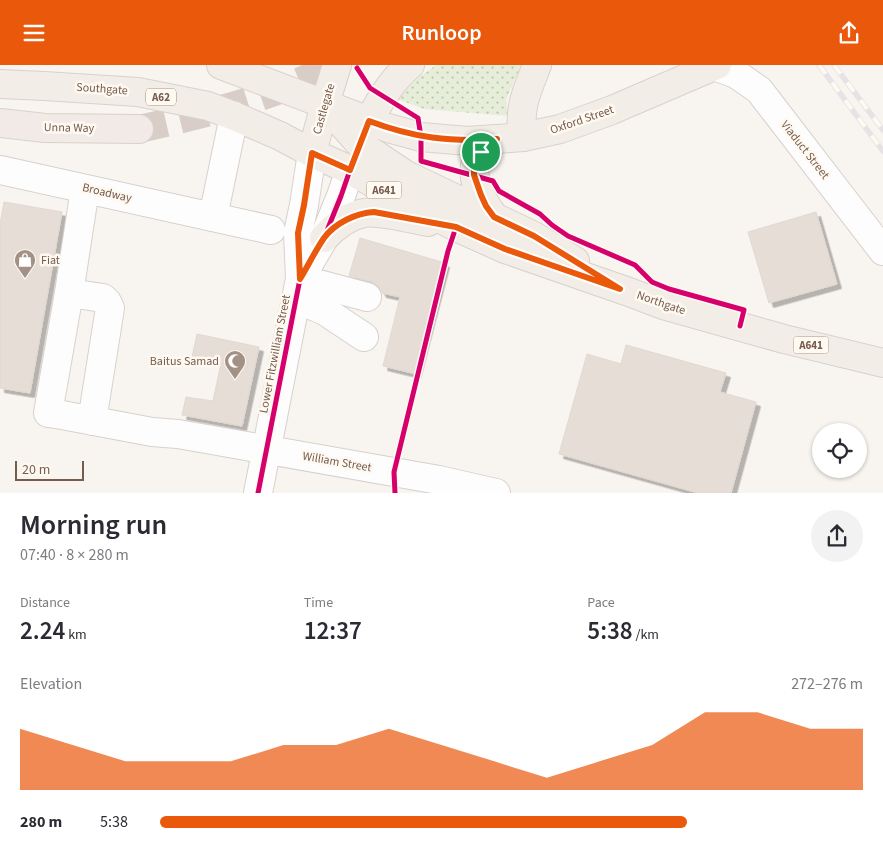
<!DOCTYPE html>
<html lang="en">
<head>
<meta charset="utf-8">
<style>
  :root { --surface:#fff; --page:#f2f2f3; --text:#2b2b33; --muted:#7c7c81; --accent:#ea580c }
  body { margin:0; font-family:"Source Sans 3",sans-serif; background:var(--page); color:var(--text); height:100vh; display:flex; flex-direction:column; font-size:19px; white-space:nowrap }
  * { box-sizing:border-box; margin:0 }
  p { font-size:16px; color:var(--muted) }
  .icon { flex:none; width:28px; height:28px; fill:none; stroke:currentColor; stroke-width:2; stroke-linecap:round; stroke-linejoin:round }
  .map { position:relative; height:428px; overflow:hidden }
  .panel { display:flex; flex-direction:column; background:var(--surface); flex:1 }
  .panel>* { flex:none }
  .fabs { position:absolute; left:812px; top:358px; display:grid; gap:10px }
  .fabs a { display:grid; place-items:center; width:55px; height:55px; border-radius:50%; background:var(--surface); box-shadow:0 1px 4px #0004; font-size:25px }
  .scale { position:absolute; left:15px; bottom:12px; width:69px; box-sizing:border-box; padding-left:5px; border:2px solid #775c4e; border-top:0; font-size:14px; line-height:18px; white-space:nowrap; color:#775c4e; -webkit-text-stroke:4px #fef9f1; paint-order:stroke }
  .pin { position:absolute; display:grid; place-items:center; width:42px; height:42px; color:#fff; margin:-21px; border:2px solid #fff; border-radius:50%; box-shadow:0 1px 5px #0007 }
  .round { display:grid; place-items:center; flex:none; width:52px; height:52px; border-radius:26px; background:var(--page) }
  .headline { display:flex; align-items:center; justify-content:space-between; height:85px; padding:0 20px }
  h1 { font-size:28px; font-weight:600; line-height:38px }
  .stats { display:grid; grid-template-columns:repeat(3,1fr); gap:8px; height:85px; padding:5px 20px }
  .stats div { display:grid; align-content:center }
  .stats b { font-size:25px; font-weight:600 }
  .stats small { font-size:14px; font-weight:400 }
  .stats p { font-size:14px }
  .chart { height:140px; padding:10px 20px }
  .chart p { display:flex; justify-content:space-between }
  .chart svg { width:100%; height:90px; margin-top:5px; fill:var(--accent); opacity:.7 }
  ul { padding:0 20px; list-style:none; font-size:16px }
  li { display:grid; grid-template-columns:80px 60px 1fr; align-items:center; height:38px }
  li i { height:12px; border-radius:6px; background:var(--accent) }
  header { display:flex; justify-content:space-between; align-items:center; height:65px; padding:0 20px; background:var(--accent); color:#fff; font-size:22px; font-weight:600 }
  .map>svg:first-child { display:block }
  .grass { fill:url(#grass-dots) }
  .building { fill:#e5ddd6; stroke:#e1d8d1; filter:url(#shadow) }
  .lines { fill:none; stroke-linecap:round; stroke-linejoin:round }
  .highway-tunnel { stroke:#d8cec7; stroke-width:28; stroke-dasharray:28 14; stroke-linecap:butt }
  .minor-casing { stroke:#d7d1cd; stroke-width:30 }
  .major-casing { stroke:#d9d1cc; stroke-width:30 }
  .highway-casing { stroke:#d9d1cc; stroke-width:30 }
  .path { stroke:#dad3d0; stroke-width:3; stroke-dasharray:1 4; stroke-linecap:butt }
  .minor { stroke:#fefdfd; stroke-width:28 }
  .major { stroke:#f2eee7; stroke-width:28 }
  .highway { stroke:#f2eae6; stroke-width:28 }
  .rail-casing { stroke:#e6e3e6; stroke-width:5.5 }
  .rail { stroke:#fef9f1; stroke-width:4; stroke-dasharray:11; stroke-linecap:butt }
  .cycleway-casing { stroke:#fef9f1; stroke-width:8 }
  .cycleway { stroke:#d6006c; stroke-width:5 }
  .route-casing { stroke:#fff; stroke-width:10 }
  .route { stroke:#ea580c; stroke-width:6 }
  .labels { text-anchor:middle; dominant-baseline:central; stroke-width:5; stroke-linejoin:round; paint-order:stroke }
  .shield { fill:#fef9f1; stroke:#a08b7f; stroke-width:1 }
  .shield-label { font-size:11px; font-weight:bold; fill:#775c4e }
  .street-label { font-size:12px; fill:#775c4e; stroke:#fef9f1 }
  .poi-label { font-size:12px; fill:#775c4e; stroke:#fef9f1; text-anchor:start }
</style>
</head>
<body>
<header><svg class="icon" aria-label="menu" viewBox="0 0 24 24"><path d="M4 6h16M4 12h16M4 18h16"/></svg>Runloop<svg class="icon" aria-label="share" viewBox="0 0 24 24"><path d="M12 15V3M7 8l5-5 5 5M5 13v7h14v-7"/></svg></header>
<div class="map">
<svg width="883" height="428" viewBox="0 0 883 428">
  <defs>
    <pattern id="grass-dots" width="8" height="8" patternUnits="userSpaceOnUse" patternTransform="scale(1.25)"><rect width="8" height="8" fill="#e6eeda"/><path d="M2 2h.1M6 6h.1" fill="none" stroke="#bfc4b3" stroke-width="1.8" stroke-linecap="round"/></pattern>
    <filter id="shadow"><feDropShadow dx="4.5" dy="4.5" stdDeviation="0" flood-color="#0004"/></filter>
  </defs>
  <rect width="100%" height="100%" fill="#f8f4ef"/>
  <path class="grass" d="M436,0h85l-15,35 2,16 -84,-7 -27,-10 20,-20z"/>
  <g class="building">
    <path d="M4,137l58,10 -32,181 -30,-5v-164z"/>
    <path d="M816,147l21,72 -68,19 -21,-71z"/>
    <path d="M360,173l85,25 -29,111 -33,-8 17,-69 -18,-4 -4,-7 -6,-4 -23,-6z"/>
    <path d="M197,269l62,13 -17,79 -60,-11 4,-18 27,4 8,-38 -29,-6z"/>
    <path d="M626,280l100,28 -6,19 36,10 -25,91h-33l-139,-39 28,-100 34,10z"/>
  </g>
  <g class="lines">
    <path class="highway-tunnel" d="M139,64c66,-15 134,-30 193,-64"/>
    <g class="minor-casing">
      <g id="minor">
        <path d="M714,1l22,8 23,16 124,161"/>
        <path d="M0,105l271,60"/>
        <path d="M213,152l21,-101"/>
        <path d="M300,214l-2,-46 6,-28 8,-52"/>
        <path d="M300,214l67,18"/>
        <path d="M69,228l16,-104"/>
        <path d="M296,234l29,12 39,26"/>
        <path d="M92,356l18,-113 -3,-6 -4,-4 -34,-5 -21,120 14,2 90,17 26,2 261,46 57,13"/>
        <path d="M258,428l38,-194 4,-20 24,-41 17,-42 9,-26"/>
      </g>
    </g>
    <g class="major-casing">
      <g id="major">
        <path d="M221,0l167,63 33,9 47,4 55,-4 37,-8 52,-19 105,-45"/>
        <path d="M0,19l44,2 94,6 70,14 26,10 46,20 32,17 38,17 32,18 74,39 49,22 124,43 34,13 121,34 99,24"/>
        <path d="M327,42l33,37 46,31 128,61 41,25"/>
        <path d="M523,72c-5,-29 4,-46 14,-72"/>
        <path d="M362,73c11,-27 26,-55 48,-73"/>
        <path d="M312,88l13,-49 12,-39"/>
        <path d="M494,152c-12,-17 -30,-45 -12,-65 4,-5 10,-9 15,-13"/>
        <path d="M324,173c11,-12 24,-22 40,-25 14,-3 48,6 64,9"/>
      </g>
    </g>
    <g class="highway-casing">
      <path id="highway" d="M0,58l45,5 94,1"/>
    </g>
    <path class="path" d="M400,382l49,-198"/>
    <use href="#minor" class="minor"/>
    <use href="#major" class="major"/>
    <use href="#highway" class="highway"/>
    <g class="rail-casing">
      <g id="rail">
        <path d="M819,0l64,86"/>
        <path d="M834,0l49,65"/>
      </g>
    </g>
    <use href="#rail" class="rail"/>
    <g class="cycleway-casing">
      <g id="cycleway">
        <path d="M357,3l13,20 48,30 3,19v24l72,20 6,10 41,23 12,11 16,11 67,29 17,17 17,7 75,21 -4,16"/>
        <path d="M258,428l38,-194 4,-20 24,-41 17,-42 9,-26"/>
        <path d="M395,428l-1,-21 54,-221 8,-24"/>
      </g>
    </g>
    <use href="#cycleway" class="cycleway"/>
  </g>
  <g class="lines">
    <g class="route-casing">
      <path id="route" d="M369,56c45,17 81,21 128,18l-16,13 -7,14v9l7,20 5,11 8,11 40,19 86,53 -115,-40 -49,-22 -82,-15c-18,1 -39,11 -50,26 -9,13 -16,28 -24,41l-2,-46 6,-28 8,-52 38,17z"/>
    </g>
    <use href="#route" class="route"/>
  </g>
  <defs>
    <g id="shop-pin" transform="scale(1.125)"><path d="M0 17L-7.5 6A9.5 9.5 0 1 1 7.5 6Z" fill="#a49186" stroke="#fef9f1"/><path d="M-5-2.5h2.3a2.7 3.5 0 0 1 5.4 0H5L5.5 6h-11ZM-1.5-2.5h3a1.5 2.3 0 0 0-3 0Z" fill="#fff"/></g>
    <g id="mosque-pin" transform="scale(1.125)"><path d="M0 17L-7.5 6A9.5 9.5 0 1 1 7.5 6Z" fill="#a49186" stroke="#fef9f1"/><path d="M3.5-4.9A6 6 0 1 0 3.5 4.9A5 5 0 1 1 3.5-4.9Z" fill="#fff"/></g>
  </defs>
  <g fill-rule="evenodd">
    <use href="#shop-pin" x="25" y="195"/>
    <use href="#mosque-pin" x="235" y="296"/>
  </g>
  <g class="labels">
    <g class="shield">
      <rect x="146" y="23.5" width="30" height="17" rx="4"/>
      <rect x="366.5" y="116.5" width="35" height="17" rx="4"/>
      <rect x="793.5" y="271.5" width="35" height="17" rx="4"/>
    </g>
    <g class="shield-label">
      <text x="161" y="32">A62</text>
      <text x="384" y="125">A641</text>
      <text x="811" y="280">A641</text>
    </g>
    <g class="street-label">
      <text transform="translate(102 24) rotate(4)">Southgate</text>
      <text transform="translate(324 44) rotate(-74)">Castlegate</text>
      <text transform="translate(582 55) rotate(-19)">Oxford Street</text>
      <text transform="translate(69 63) rotate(1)">Unna Way</text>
      <text transform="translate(805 85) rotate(52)">Viaduct Street</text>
      <text transform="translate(107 128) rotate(13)">Broadway</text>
      <text transform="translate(661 238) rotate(19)">Northgate</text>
      <text transform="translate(275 289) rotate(-79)">Lower Fitzwilliam Street</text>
      <text transform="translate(337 397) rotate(10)">William Street</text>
    </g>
    <g class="poi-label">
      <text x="41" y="195">Fiat</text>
      <text x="219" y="296" text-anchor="end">Baitus Samad</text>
    </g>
  </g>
</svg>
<div class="fabs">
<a><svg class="icon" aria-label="locate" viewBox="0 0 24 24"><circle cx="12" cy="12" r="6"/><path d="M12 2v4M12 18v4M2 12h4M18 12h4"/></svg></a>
</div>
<div class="scale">20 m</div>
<div class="pin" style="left:481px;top:87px;background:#1e9e55"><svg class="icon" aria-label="arrive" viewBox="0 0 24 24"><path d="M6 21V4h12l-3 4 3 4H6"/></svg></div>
</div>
<section class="panel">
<div class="headline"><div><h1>Morning run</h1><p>07:40 · 8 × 280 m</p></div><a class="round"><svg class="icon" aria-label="share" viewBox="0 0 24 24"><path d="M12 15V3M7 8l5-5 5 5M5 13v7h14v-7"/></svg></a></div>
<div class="stats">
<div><p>Distance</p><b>2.24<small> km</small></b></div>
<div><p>Time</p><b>12:37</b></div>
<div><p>Pace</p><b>5:38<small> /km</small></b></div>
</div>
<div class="chart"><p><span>Elevation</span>272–276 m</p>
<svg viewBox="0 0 160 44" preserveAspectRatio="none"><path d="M0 44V14L10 22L20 30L30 30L40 30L50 22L60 22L70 14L80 22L90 30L100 38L110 30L120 22L130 6L140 6L150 14L160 14V44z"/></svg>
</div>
<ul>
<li><b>280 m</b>5:38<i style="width:75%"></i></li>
</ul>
</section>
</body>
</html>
